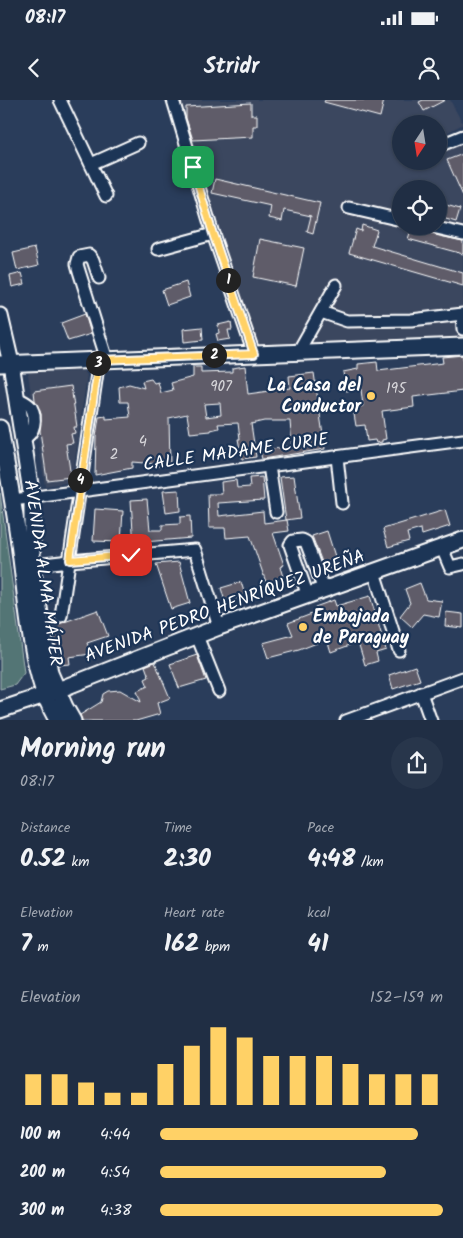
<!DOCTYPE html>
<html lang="en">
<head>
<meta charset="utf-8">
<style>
  :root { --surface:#202e44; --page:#28364b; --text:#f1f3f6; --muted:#a2a8b2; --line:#3d4a5d; --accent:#ffd166 }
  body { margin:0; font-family:Kalam,sans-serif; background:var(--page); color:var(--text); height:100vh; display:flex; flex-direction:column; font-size:19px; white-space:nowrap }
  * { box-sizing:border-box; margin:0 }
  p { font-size:16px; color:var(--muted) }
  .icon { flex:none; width:28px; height:28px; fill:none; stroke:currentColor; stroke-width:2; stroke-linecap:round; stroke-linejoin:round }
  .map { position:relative; height:620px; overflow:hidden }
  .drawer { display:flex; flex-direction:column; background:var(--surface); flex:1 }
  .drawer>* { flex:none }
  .needle { width:32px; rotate:192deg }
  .fabs { position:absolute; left:392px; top:15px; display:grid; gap:10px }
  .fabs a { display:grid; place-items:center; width:55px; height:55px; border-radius:50%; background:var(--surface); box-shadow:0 1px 4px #0004,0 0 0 1px var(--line); font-size:25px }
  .pin { position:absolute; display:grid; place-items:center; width:42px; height:42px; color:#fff; margin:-21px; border-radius:10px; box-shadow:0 2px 8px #0006 }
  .km { position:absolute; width:25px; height:25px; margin:-12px; border-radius:50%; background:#222; color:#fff; font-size:14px; line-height:25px; text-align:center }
  .round { display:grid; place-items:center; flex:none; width:52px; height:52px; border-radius:26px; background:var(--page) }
  .summary { display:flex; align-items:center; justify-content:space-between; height:85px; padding:0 20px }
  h1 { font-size:28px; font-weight:700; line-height:38px }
  .stats { display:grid; grid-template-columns:repeat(3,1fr); gap:8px; height:85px; padding:5px 20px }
  .stats div { display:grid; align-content:center }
  .stats b { font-size:25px; font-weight:700 }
  .stats small { font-size:14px; font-weight:400 }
  .stats p { font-size:14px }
  .chart { height:140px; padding:10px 20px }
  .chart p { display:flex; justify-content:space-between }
  .chart svg { width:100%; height:90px; margin-top:5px; stroke:var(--accent); stroke-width:6 }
  ul { padding:0 20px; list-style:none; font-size:16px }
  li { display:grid; grid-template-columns:80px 60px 1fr; align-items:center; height:38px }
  li i { height:12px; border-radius:6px; background:var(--accent) }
  .status { display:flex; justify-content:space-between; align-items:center; height:35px; padding:0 25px; background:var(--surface); direction:ltr }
  .status svg { height:14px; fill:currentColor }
  header { display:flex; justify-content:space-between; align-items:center; height:65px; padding:0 20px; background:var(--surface); font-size:22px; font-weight:700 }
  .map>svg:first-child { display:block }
  .built { fill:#3a465f; fill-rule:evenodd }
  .green { fill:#537474; stroke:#a9baba }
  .building { fill:#5e5c69; stroke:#fff; fill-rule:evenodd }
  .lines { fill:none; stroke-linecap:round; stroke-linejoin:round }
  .minor-casing { stroke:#fff; stroke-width:15 }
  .major-casing { stroke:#fff; stroke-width:19 }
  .minor { stroke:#1d3557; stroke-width:11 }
  .major { stroke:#1d3557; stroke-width:15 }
  .route-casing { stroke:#fff; stroke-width:10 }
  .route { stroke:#ffd166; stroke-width:6 }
  .poi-dot { fill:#ffd166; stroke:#1d3557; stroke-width:2 }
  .labels { text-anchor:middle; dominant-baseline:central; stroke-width:4.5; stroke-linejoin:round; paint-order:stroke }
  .number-label { font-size:15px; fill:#d7d6da }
  .poi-label { font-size:18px; font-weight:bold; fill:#fff; stroke:#1d3557; text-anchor:end }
  .street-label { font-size:18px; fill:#fff; stroke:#1d3557 }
</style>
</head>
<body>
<div class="status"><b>08:17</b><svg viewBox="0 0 49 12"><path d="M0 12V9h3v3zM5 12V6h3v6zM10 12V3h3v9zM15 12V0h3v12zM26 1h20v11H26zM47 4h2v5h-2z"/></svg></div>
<header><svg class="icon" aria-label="back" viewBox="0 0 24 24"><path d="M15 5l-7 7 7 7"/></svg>Stridr<svg class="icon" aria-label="person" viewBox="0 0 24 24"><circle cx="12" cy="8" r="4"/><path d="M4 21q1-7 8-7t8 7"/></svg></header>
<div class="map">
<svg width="463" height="621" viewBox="0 0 463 621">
  <rect width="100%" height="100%" fill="#2a3d5b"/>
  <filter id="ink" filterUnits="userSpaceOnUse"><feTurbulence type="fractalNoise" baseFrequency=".02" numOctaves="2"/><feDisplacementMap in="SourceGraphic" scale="10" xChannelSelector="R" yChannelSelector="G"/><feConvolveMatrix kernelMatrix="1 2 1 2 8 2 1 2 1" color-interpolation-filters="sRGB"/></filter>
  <g filter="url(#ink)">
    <g class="built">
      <path d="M179,0h271l13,24 -24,13v-13h-38v37h38v-9l24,-10v195l-205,13zM401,89h38v37h-38z"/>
      <path d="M84,271l3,4 -15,107 -27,4 -17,-112 2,-2z"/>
    </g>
    <path class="green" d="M0,393l24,180 -9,12 -15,4z"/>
    <g class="building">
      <path d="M325,0h59l-4,17 -56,-15z"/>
      <path d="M423,0h22l-21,11 -5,-9z"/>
      <path d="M251,3v12h6v11h-4v11l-60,3 -7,-22v-11z"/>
      <path d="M463,54v42l-16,-36z"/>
      <path d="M215,79l105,24 -7,31 -6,-2 4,-16 -27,-6 -2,11 -13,-3 2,-12 -59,-13z"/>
      <path d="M439,103l21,6 -4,13 -17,-5z"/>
      <path d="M362,125l15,5 -5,16 91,27v13l-114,-33 7,-24 5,2z"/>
      <path d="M412,127l10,2 4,4 37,8v13l-55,-15z"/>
      <path d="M260,139l44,9 -8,38 -43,-9z"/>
      <path d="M35,148l4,17 -22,5 -4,-17z"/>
      <path d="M22,173l3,11 -13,3 -2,-11z"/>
      <path d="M186,182l4,15 -23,8 -5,-15z"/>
      <path d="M85,214l6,20 -23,7 -7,-18z"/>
      <path d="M231,222l1,8h-4l2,9 -12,2 -2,-7 3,-1 -1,-8z"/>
      <path d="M202,227l1,13 -19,2 -1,-13z"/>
      <path d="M463,255v36l-50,6 1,10 -32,4 4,28 -4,1v2l-6,1 -1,-3 -8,1 -2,-16 -9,1 -3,-18 10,-2 -2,-17 -15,2 -3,-19 15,-3v-5l19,-2 1,9 65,-8 -1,-6z"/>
      <path d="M245,266l3,28 42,-6 -1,-12 25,-3 11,76 -63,10 -2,-8 32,-5 -2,-25h-26l-13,3 5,33 -14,2 -4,-20h2l-2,-16 -20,1 1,4 -8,2v1l-21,2 -3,-19 -18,4 1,47 -13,1v-2l-25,-2v6l-37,7 1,-38 3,-20 7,-1v3l24,-2 -2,-15h-8l-1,-15 10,-3 15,4 -2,-7 9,-2 3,4 4,-1 3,11 12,-3 -2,-7 22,-6v-10h8v6l31,-1v-4zM220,303l1,12 -15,2 -2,-13z"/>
      <path d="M71,286l6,41h-3l1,6 -4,1 2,9 -7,1 5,33 -24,3 -7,-49 1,-17 -6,-14 -1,-9z"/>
      <path d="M294,376l6,42 -14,2 -6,-43z"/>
      <path d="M262,377l2,23 -46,3 1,13 44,-5 1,12 23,-3 2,11 -16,2 11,32 -4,2 4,13 -17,5 -17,-49 -24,2 -1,-10h-16l-1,-34h14l-1,-12 15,-2 1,8 13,-1 -1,-9z"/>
      <path d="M179,390l1,21 -14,2 -3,-22z"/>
      <path d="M147,399l3,31h12v-5l18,-1v-7l10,-1 1,22 -47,4v4l-10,1 -3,-47z"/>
      <path d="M95,409l28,2 -2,31 -28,-1z"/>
      <path d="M445,410l5,16 -28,9 -1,-6 -14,4 2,8 -21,6 -5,-18z"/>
      <path d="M327,431l11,35 -13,4 -13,-34z"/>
      <path d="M179,462l11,41 -19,6 -15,-45z"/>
      <path d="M241,482l4,13 -10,3 1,3 -10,4 -5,-17z"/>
      <path d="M420,483l6,16 16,2 -3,16 -16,-3 -11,13 -12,-11 10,-13 -5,-14z"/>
      <path d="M370,496l16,54 -10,3 2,8 -13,4 -7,-23 -27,10 -4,-13 -28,11 -31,8 -5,-15 30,-8 -5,-12 29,-11 -2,-5 19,-7 2,6z"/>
      <path d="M98,510l10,26 -21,7 4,11 -22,3 1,7 -12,1 -5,-39z"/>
      <path d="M446,512l17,2v14l-18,-2z"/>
      <path d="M197,555l9,25 -27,8 -9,-24z"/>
      <path d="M155,562l15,36 -13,5 3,11 -24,7h-54l-2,-6 21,-13 2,-8 5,-3 12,-1 21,12 -4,-11 11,-5 -3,-7 4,-2 -4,-11z"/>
      <path d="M415,566l5,14 -27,9 -4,-14z"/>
    </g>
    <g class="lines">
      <g class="minor-casing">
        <g id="minor">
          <path d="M60,0l46,96"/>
          <path d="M173,0l40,134 41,120"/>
          <path d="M441,45l22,-9"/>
          <path d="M91,64l47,-21"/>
          <path d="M349,108l52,12"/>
          <path d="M428,126l35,8"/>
          <path d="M158,149l55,-15"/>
          <path d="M99,178l-6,-18 -4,-5 -10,2 -2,7 2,7 28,89"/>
          <path d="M321,212l26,9 64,-1 52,-6"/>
          <path d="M462,215l1,14"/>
          <path d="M298,252l38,-67"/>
          <path d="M17,298c4,2 11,5 14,9 6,11 4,27 -8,32"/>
          <path d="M337,357l5,46"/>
          <path d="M269,366l7,46"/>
          <path d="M13,400l450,-60"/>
          <path d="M442,448l8,19 13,-3"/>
          <path d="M26,466l44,-5 125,-11 24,77"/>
          <path d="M374,472l25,78"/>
          <path d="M308,496l-18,-51 3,-4 9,-1 4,2 18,48"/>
          <path d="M61,516l38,-256"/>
          <path d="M197,536l22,55"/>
          <path d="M421,593l10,28"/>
          <path d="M346,621l117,-43"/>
        </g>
      </g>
      <g class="major-casing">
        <g id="major">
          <path d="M0,216l11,47 21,135v68l18,107 15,34 8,14"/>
          <path d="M0,264l463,-18"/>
          <path d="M0,328c7,41 15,82 20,123 7,50 10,128 38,170"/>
          <path d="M0,610l45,-15 174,-68 244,-87"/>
        </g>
      </g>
      <use href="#minor" class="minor"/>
      <use href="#major" class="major"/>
    </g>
  </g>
  <g class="lines" filter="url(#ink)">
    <g class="route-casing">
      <path id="route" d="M131,455l-61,5 29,-200 155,-6 -41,-120 -20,-67"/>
    </g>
    <use href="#route" class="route"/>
  </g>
  <g class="poi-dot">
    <circle cx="371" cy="296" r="5"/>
    <circle cx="303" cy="527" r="5"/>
  </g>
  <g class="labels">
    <g class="number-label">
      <text x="221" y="287">907</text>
      <text x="396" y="289">195</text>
      <text x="143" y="342">4</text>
      <text x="114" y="355">2</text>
    </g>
    <g class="poi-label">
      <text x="361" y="286">La Casa del<tspan x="361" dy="21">Conductor</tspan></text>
      <text x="313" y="517" text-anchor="start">Embajada<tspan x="313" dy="21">de Paraguay</tspan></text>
    </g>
    <g class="street-label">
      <text transform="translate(236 353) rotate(-8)">CALLE MADAME CURIE</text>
      <text transform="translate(42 473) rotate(82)">AVENIDA ALMA MÁTER</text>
      <text transform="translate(225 507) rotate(-20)">AVENIDA PEDRO HENRÍQUEZ UREÑA</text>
    </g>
  </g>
</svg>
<div class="fabs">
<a><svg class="needle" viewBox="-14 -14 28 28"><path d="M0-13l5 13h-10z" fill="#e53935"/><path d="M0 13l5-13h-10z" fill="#a2a8b2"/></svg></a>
<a><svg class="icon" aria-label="locate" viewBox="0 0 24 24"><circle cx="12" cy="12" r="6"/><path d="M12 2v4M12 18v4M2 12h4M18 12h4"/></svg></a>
</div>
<div class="pin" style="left:193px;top:67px;background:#1e9e55"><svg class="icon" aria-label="arrive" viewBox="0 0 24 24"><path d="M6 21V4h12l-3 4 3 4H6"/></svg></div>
<div class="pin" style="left:131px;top:455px;background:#d93025"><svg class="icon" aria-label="check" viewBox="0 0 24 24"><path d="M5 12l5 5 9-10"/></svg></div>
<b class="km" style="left:228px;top:180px">1</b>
<b class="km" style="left:214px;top:255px">2</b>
<b class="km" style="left:98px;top:263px">3</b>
<b class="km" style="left:80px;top:380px">4</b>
</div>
<section class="drawer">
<div class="summary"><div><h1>Morning run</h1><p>08:17</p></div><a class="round"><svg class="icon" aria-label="share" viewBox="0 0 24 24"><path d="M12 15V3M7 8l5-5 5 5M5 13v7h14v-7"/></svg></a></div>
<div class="stats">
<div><p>Distance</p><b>0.52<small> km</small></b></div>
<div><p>Time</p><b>2:30</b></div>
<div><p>Pace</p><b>4:48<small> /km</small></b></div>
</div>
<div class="stats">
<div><p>Elevation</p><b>7<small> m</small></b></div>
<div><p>Heart rate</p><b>162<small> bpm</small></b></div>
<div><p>kcal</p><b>41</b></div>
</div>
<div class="chart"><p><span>Elevation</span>152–159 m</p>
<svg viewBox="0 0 160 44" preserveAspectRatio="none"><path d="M5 44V29M15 44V29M25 44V33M35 44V38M45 44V38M55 44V24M65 44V15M75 44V6M85 44V11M95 44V20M105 44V20M115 44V20M125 44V24M135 44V29M145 44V29M155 44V29"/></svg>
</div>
<ul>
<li><b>100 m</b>4:44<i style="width:91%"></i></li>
<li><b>200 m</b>4:54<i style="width:80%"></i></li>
<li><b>300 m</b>4:38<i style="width:100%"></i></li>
</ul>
</section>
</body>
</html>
